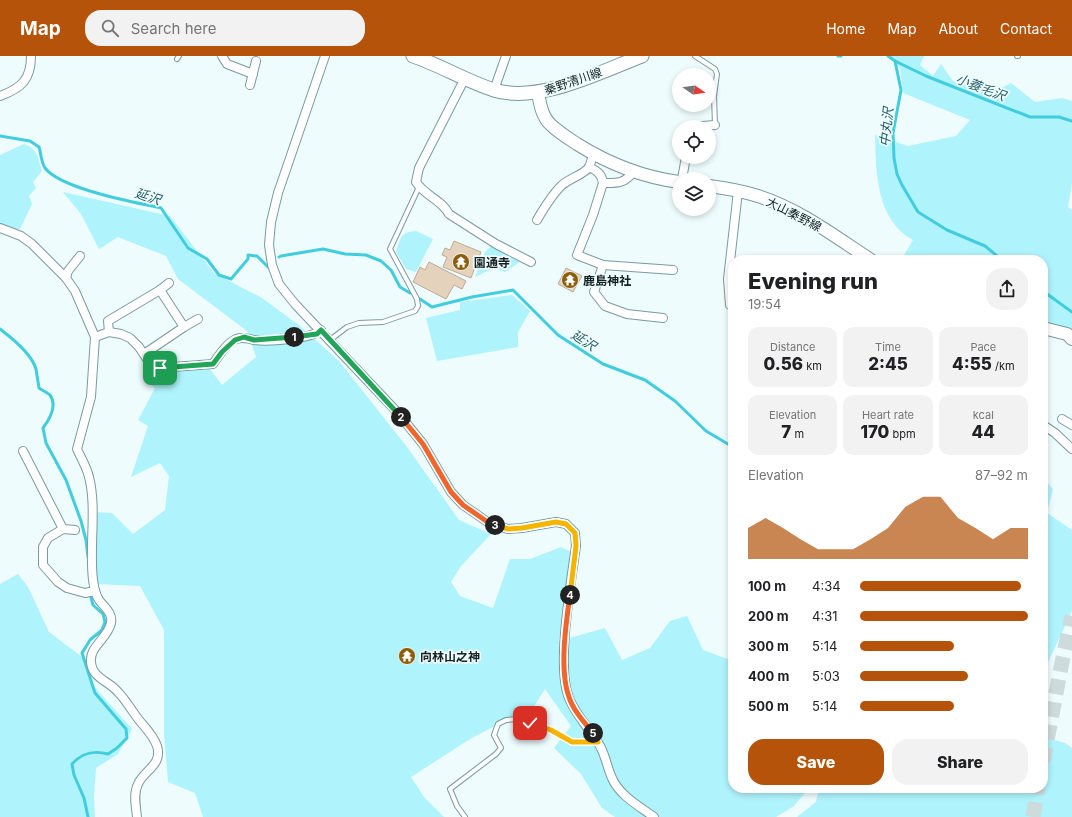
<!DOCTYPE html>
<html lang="en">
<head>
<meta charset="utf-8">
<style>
  :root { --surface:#fff; --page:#f2f2f2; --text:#202124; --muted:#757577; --accent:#b45309 }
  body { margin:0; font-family:Inter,"Noto Sans JP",sans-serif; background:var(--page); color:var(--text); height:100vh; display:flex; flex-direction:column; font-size:15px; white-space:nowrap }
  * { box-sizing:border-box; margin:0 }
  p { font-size:13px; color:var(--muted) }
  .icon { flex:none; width:22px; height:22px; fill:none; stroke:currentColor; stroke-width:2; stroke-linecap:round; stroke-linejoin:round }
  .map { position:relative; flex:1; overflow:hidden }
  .drawer { position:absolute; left:728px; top:199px; width:320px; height:538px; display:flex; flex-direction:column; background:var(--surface); border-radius:16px; box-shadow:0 2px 6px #0003 }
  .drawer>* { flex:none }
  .needle { width:26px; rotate:103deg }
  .controls { position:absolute; left:672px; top:12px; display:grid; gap:8px }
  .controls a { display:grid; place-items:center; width:44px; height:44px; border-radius:50%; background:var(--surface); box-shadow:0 2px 6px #0003; font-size:20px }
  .pin { position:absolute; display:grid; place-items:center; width:34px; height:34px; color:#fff; margin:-17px; border-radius:8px; box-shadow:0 2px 6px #0006 }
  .km { position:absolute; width:20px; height:20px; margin:-10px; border-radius:50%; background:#222; color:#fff; font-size:11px; line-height:20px; text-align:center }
  .round { display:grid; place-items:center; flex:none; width:42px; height:42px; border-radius:16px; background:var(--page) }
  .summary { display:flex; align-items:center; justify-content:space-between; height:68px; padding:0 20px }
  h1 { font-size:22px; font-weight:800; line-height:30px }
  .figures { display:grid; grid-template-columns:repeat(3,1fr); gap:6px; height:68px; padding:4px 20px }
  .figures div { display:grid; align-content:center; border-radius:10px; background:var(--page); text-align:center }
  .figures b { font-size:17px; font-weight:800 }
  .figures small { font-size:11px; font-weight:400 }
  .figures p { font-size:11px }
  .chart { height:112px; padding:8px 20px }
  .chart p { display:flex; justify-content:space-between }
  .chart svg { width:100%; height:72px; margin-top:4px; fill:var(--accent); opacity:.7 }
  .action { display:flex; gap:8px; margin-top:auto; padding:8px 20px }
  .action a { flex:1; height:46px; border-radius:16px; background:var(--accent); color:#fff; font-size:16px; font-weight:800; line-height:46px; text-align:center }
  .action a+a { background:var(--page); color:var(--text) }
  ul { padding:0 20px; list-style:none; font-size:13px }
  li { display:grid; grid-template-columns:64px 48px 1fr; align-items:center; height:30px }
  li i { height:10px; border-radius:5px; background:var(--accent) }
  header { display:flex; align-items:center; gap:24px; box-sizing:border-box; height:56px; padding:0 20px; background:var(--accent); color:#fff }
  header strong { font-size:19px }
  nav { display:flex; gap:22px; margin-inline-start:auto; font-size:14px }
  .search { width:280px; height:36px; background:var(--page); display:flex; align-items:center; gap:10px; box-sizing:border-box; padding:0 14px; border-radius:16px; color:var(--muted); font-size:15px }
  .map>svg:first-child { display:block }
  .green { fill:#aff3fc }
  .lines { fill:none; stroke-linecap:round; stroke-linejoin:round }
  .stream { stroke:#42cdde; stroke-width:3 }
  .building { fill:#e4d2bc; stroke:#bcaa95 }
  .motorway-tunnel { stroke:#cddbdd; stroke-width:15; stroke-dasharray:15 8; stroke-linecap:butt }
  .service-casing { stroke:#7a9a9f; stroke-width:6 }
  .minor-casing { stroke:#7a9a9f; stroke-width:10 }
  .secondary-casing { stroke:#7a9a9f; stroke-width:14 }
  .primary-casing { stroke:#7a9a9f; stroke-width:15 }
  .service { stroke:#fff; stroke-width:4 }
  .minor { stroke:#fff; stroke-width:8 }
  .secondary { stroke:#fff; stroke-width:12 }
  .primary { stroke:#fff; stroke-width:13 }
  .split-1-casing { stroke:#fff; stroke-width:8 }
  .split-2-casing { stroke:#fff; stroke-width:8 }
  .split-3-casing { stroke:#fff; stroke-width:8 }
  .split-4-casing { stroke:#fff; stroke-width:8 }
  .split-5-casing { stroke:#fff; stroke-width:8 }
  .split-6-casing { stroke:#fff; stroke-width:8 }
  .split-1 { stroke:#22a559; stroke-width:5 }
  .split-2 { stroke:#22a559; stroke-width:5 }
  .split-3 { stroke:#f0652b; stroke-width:5 }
  .split-4 { stroke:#f5b400; stroke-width:5 }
  .split-5 { stroke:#f0652b; stroke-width:5 }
  .split-6 { stroke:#f5b400; stroke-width:5 }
  .labels { text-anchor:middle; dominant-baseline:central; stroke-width:3.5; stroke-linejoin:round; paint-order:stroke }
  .street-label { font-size:12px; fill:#142022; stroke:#eefcfe }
  .poi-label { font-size:12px; font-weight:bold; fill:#142022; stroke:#eefcfe; text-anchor:start }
  .water-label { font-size:13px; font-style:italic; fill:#255d64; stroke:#eefcfe }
</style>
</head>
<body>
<header>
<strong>Map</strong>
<div class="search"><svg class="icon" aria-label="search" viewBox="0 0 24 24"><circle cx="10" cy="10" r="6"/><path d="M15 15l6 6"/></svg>Search here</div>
<nav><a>Home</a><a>Map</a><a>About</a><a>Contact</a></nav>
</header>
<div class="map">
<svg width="1072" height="761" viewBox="0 0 1072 761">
  <rect width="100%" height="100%" fill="#eefcfe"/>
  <g class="green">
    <path d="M888,0h36l-4,9 13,11 8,-12 12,17 41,11 17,-9 24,19 27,-4 10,3v83l-4,23 4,3v128l-29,-14v-64h-84l-4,-5h-5l-4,5h-45l12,-20c-37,-20 -37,-68 -38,-105l33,11 48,-10 14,-16 -67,-27 -3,-25z"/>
    <path d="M24,88c15,6 13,13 18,27l-9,11 3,6 -7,8 3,8 -12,25 -20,2v-76z"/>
    <path d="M63,136l107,24 44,57 48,25 38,28 39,35 68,86 52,73 32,14 -30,32 -10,16 9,14 33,12 17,-49h20l31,-12 13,6 -11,47 -4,41 46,-13 17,32 28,-12 20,-27 17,-5 16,34 30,11v127h76l-15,18 -18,11h-161l-13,-9 -21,-34 -27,-26 17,-22 -26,-37 -12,19 -15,11 -8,-1 -40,21 -59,38 13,20 20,20h-241l-8,-24 -27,-11 -4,-49v-103l-24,-44 -44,-2 -1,-72 17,1 21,21 32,-24 4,-34 -9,-13 -29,14 17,-51 -10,-6 17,-32 -10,-8 6,-16 9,8 49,-4 13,17 34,-28 -9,-26 -69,-52 -12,-23 -48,-19 -19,12 -18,-35z"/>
    <path d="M416,175l17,8 -17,33 -10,-3 -10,-17c5,-14 4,-20 20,-21z"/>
    <path d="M491,190l29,16 -15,10 -11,-4 -19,9 10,-25z"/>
    <path d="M512,239l18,16 -12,21v15l-81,14 -11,-43 34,-8v-8z"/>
    <path d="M1043,422l10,11 -6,24 25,17v81l-29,62z"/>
    <path d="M18,518l10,13 21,45 33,25 8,25 42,47 -14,25 -22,14 -2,28 1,21h-95v-233z"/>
    <path d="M1043,681l22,6 7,5v69h-275l19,-15 3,-14h224z"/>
  </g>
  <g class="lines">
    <g class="stream">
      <path d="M838,0h3"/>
      <path d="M888,0l7,5 31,15 104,41h29l13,4"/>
      <path d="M895,5l6,29 -8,43 1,25 3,16 5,11 16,27 29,18 38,16 17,14"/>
      <path d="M0,80l30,5 9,6c2,6 2,15 6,21 16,21 89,34 116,40l27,40 19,11 12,16 12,4 17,-20v-4l9,1 11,11"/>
      <path d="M279,201l2,-1 42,-7 22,5 21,1 15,6 10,9 9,17 10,6"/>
      <path d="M1043,235l29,21"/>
      <path d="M420,243l12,8 40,-10 41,-7 45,45 45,29 42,16 30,21 31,30 27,16"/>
      <path d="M0,273c12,9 32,26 36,40 1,6 2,13 3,19 3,2 9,5 11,7 8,11 -1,25 -7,33l3,15 20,37 15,41 5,19 2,17"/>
      <path d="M88,761l-4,-19 -10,-23 -2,-11c10,-11 21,-14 36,-10l9,-6 10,-10 -1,-9 -31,-36 -13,-40 8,-13 12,-10 3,-8 -2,-8 -10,-9 -3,-11"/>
    </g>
  </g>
  <g class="building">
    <path d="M454,185l27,11 -10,26 -28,-11 4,-10 -5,-2 3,-7 5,2z"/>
    <path d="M429,206l37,19 -4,8 -8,-4 -8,14 -33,-17 7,-15 5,3z"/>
    <path d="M566,212l16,8 -9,16 -15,-8z"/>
  </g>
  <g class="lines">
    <g class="motorway-tunnel">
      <path d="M1043,706l18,-95 11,-51"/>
      <path d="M1033,761l5,-29"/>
    </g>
    <g class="service-casing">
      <g id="service">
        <path d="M695,0l20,13 2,5 -3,22 1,29"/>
        <path d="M1017,0h1"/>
        <path d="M177,3l2,-3"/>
        <path d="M330,284l17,-13 12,-4 24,-1 32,-11 3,-5 -1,-7 -27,-50 29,-62"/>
        <path d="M465,761l-8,-11 -7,-17 46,-35 5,-6 -7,-13 4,-11 8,-4 12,-1 33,11 21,12h26"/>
      </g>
    </g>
    <g class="minor-casing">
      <g id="minor">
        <path d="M222,0l5,8 26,10"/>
        <path d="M325,0l-47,137 -7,29 -2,23 3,20 7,19 16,20 103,109 25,31 28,48 12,13 26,18 19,6 14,-1 34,-6 10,2 9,9 1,13c-5,36 -20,121 -7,152 7,18 22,32 31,48 6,11 7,21 12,32 7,17 27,28 42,39"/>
        <path d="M465,22l-46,90 -3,14c9,14 26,18 33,32l47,30 35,18"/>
        <path d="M250,29l6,-24"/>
        <path d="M494,34l12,-34"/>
        <path d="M0,40c22,-8 31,-17 31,-40"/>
        <path d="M690,71l25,-2"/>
        <path d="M589,111c8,4 13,7 14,16 13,0 22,1 30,-11"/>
        <path d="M682,123l4,-22"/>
        <path d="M603,127l-10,32 -16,40 26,10 70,5"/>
        <path d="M537,164c7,-12 14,-24 24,-34 8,-8 23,-11 28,-19 2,-4 3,-9 4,-12"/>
        <path d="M0,172l21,8 11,8 34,34 9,13 20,46 -4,60 -14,52c4,9 10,19 12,28 8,31 0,70 4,103 1,7 2,14 6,20 5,7 14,13 12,23 -3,15 -22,24 -20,39 1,16 18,19 27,30 7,7 12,16 18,24 7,10 17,18 21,30 6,19 -13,24 -19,38 -5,10 -2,23 -1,33"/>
        <path d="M603,209l-9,27 11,14 22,8 36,4"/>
        <path d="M66,222l2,-7 12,-15"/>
        <path d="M160,234l9,-7"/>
        <path d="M730,249l-2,-26 10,-88"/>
        <path d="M184,271l14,-8"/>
        <path d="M109,276l-1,-11 52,-31 24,37 -40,27"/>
        <path d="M95,281l14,-5 12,2 9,4 9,9 10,15 11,6 53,-4c6,-9 14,-21 23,-25 8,-3 11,0 18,1 14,2 57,-1 67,-10"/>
        <path d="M1062,363l10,6"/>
        <path d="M1043,369l12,8 17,16"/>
        <path d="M23,395l40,78 -15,9 -5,9v18l15,17 9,6 18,5 10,-2"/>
        <path d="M63,473l12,1"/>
      </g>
    </g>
    <g class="secondary-casing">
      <g id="secondary">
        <path d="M538,37c2,11 4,23 12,31 8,8 18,14 27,20 32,20 65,33 102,38"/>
        <path d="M709,130c16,2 33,5 49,10 41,13 76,40 113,64"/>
        <path d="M1043,272l24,6 5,5"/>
      </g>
    </g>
    <g class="primary-casing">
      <path id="primary" d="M413,0c27,9 53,25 81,34 44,14 106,-18 148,-34"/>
    </g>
    <use href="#service" class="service"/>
    <use href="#minor" class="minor"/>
    <use href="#secondary" class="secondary"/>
    <use href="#primary" class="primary"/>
  </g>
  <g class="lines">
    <g class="split-1-casing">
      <path id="split-1" d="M160,312l53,-4 9,-12 13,-12 9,-3 10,3 40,-3"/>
    </g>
    <g class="split-2-casing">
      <path id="split-2" d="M294,281l23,-3 4,-4 80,87"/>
    </g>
    <g class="split-3-casing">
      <path id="split-3" d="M401,361l22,27 28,48 12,13 26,18 6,2"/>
    </g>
    <g class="split-4-casing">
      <path id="split-4" d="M495,469l13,4 14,-1 34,-6 10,2 9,9 1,13 -6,49"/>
    </g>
    <g class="split-5-casing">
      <path id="split-5" d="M570,539c-4,28 -11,75 -1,102 4,13 15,25 24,36"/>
    </g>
    <g class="split-6-casing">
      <path id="split-6" d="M530,667l21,7 21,12h26l-5,-9"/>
    </g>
    <use href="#split-1" class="split-1"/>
    <use href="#split-2" class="split-2"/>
    <use href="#split-3" class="split-3"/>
    <use href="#split-4" class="split-4"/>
    <use href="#split-5" class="split-5"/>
    <use href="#split-6" class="split-6"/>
  </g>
  <defs>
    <g id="temple-disc" transform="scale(0.9)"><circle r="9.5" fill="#8f5d0a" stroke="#eefcfe"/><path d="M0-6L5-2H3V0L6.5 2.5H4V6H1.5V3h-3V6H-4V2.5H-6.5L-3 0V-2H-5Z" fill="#fff"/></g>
  </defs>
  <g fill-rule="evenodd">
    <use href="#temple-disc" x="461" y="206"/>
    <use href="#temple-disc" x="570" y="224"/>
    <use href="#temple-disc" x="407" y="600"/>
  </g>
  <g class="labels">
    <g class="street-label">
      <text transform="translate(573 25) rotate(-19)">秦野清川線</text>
      <text transform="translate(794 158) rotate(27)">大山秦野線</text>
    </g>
    <g class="poi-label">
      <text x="474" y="206">園通寺</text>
      <text x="583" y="224">鹿島神社</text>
      <text x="420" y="600">向林山之神</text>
    </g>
    <g class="water-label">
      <text transform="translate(981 31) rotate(21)">小蓑毛沢</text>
      <text transform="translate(886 71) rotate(-84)">中丸沢</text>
      <text transform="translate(148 140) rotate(18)">延沢</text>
      <text transform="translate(584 284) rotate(33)">延沢</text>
    </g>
  </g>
</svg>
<div class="controls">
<a><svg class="needle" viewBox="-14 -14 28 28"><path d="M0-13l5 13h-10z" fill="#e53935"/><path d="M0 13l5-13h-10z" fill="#757577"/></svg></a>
<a><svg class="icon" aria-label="locate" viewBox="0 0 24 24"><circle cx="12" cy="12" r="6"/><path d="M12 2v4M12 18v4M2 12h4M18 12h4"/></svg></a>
<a><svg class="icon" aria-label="layers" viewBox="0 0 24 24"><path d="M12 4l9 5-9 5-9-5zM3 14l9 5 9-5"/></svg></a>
</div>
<div class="pin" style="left:160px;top:312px;background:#1e9e55"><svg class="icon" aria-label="arrive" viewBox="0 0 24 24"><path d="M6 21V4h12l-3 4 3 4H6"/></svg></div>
<div class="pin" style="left:530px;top:667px;background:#d93025"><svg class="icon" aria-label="check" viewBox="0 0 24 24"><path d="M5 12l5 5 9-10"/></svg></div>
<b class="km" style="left:294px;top:281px">1</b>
<b class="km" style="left:401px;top:361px">2</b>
<b class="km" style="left:495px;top:469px">3</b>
<b class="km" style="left:570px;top:539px">4</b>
<b class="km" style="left:593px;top:677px">5</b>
<section class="drawer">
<div class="summary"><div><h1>Evening run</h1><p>19:54</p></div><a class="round"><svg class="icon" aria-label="share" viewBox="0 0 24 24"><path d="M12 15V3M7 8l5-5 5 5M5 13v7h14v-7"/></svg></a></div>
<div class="figures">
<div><p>Distance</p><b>0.56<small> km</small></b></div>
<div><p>Time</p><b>2:45</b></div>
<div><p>Pace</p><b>4:55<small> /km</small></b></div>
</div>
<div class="figures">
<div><p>Elevation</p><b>7<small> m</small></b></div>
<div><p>Heart rate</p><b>170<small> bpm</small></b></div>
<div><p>kcal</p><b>44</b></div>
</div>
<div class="chart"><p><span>Elevation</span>87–92 m</p>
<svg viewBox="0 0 160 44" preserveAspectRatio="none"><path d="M0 44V25L10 19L20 25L30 32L40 38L50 38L60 38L70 32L80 25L90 12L100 6L110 6L120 19L130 25L140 32L150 25L160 25V44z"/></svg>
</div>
<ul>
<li><b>100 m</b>4:34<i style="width:96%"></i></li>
<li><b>200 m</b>4:31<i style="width:100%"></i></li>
<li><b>300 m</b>5:14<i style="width:56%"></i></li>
<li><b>400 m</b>5:03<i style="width:64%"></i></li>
<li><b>500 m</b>5:14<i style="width:56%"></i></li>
</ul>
<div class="action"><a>Save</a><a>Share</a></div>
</section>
</div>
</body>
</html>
